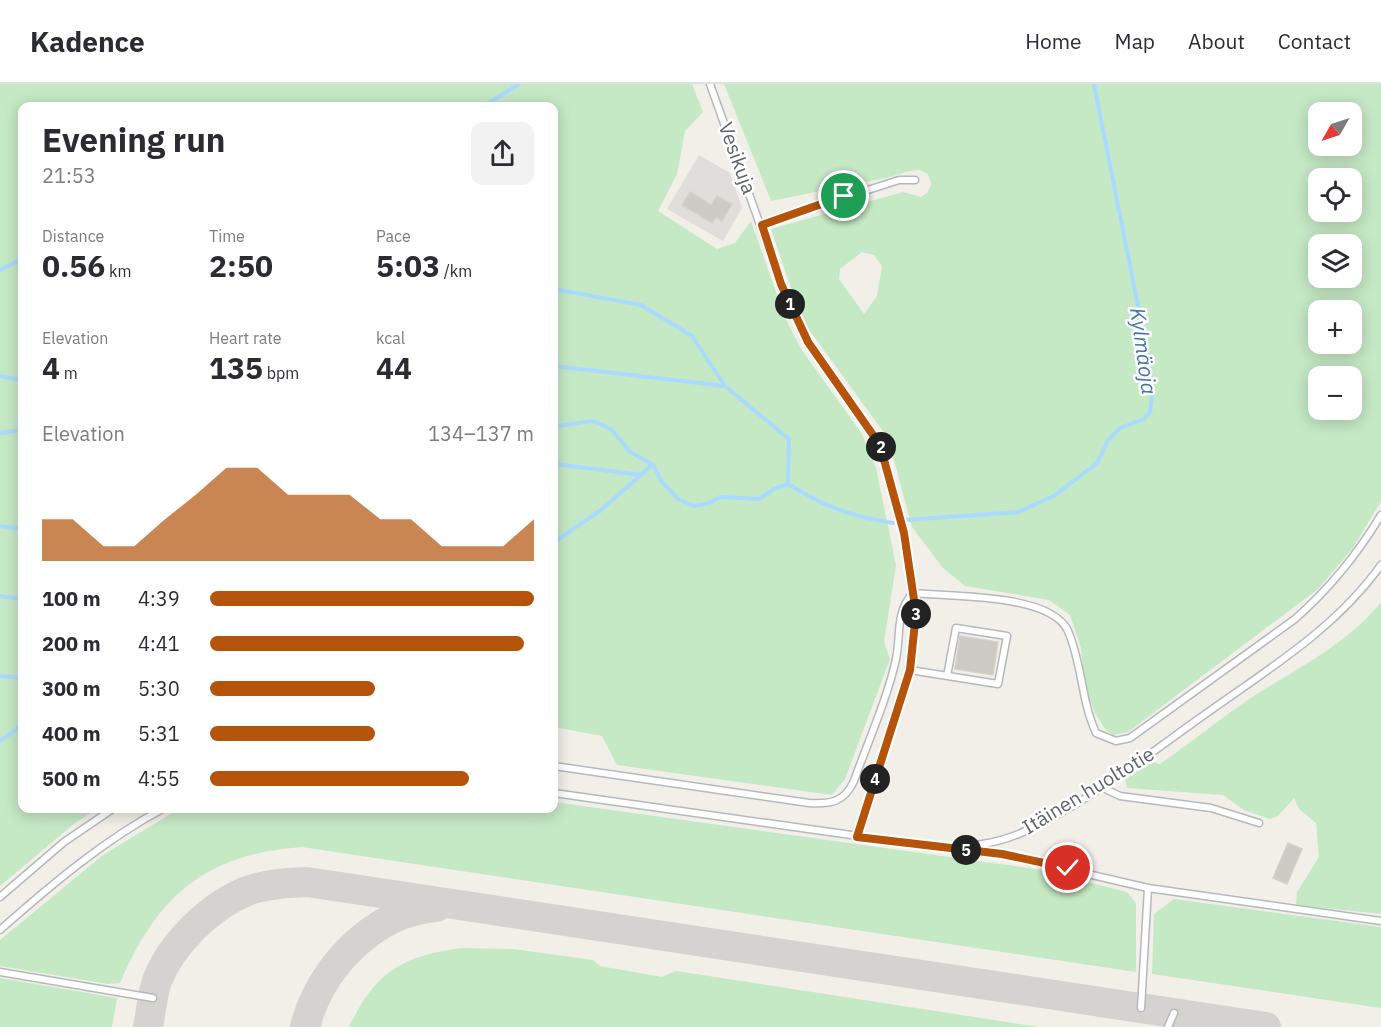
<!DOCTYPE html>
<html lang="en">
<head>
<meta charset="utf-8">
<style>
  :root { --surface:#fff; --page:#f2f2f3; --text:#2b2b33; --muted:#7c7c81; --line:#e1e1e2; --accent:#b45309 }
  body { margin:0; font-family:"IBM Plex Sans",sans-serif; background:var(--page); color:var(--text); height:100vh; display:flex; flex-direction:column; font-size:22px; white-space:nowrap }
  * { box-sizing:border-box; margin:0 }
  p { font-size:20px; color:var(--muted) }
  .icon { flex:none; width:33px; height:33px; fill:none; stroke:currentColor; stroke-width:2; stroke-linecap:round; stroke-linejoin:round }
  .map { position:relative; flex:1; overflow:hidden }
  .panel { position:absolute; left:18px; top:18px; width:540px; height:711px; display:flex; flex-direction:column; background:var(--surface); border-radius:12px; box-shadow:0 3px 15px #0003 }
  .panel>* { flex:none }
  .needle { width:39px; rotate:231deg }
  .fabs { position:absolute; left:1308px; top:18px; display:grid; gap:12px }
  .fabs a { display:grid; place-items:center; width:54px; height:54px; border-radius:12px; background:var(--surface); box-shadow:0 3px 15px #0003; font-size:30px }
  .pin { position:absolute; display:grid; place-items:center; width:51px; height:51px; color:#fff; margin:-26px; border:3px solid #fff; border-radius:50%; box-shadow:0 2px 6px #0007 }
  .km { position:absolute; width:30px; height:30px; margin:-15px; border-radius:50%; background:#222; color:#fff; font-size:16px; line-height:30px; text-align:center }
  .round { display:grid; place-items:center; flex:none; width:63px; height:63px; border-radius:12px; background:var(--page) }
  .head { display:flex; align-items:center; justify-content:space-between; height:102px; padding:0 24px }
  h1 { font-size:33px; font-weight:700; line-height:45px }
  .metrics { display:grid; grid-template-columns:repeat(3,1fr); gap:9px; height:102px; padding:6px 24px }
  .metrics div { display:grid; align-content:center }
  .metrics b { font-size:30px; font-weight:700 }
  .metrics small { font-size:16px; font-weight:400 }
  .metrics p { font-size:16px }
  .chart { height:168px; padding:12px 24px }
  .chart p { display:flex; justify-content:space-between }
  .chart svg { width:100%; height:108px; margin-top:6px; fill:var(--accent); opacity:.7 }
  ul { padding:0 24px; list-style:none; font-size:20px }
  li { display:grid; grid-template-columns:96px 72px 1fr; align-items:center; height:45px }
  li i { height:15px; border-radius:8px; background:var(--accent) }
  header { display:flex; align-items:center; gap:36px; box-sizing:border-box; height:84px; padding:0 30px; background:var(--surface); border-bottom:2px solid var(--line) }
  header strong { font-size:28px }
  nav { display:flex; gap:33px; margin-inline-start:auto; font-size:21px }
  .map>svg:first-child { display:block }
  .industrial { fill:#e0deda }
  .green { fill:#c5e8c5; fill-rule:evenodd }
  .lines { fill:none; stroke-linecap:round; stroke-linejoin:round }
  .stream { stroke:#aadaff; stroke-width:4 }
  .taxiway { stroke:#d4d3d0; stroke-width:30 }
  .building { fill:#cccac5; stroke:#d6d1c6; stroke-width:1.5 }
  .lane-casing { stroke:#b5b8bc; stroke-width:9 }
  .lane { stroke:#fff; stroke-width:6 }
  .route-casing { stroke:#fff; stroke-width:12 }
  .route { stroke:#b45309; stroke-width:8 }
  .labels { text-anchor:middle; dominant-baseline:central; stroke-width:5; stroke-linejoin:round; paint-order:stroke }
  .street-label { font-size:20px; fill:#5f6368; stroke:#fff }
  .water-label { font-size:21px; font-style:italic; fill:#4174aa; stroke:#fff }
</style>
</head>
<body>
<header>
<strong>Kadence</strong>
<nav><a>Home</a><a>Map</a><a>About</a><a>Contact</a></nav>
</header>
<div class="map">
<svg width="1381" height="943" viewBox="0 0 1381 943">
  <rect width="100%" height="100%" fill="#f1efe8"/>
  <path class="industrial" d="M699,71l31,18 12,35 -19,33 -56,-32z"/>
  <g class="green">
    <path d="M0,0h692l11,28 -18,19 -8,43 -19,37 59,38 18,-6 16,-22 34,97 16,31 61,85 14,34 20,97 -12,77 6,17 -45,120 -13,16 -215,-30 -15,-29 -48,-9v-621h-532v702l75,1 -22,14 -75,63z"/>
    <path d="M724,0h657v417l-28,47 -35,41 -190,143 -15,3 -8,-6 -10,-16 -11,-30 -3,-35 -11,-33 -21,-15 -84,-14 -22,-18 -31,-41 -24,-89 -86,-118 -31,-91 132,-37 18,5 7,-5 3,-8 -3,-10 -8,-4 -11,1 -19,6 -119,24zM1318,28h34v34h-34zM1318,94h34v34h-34zM1318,160h34v34h-34zM862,168l12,3 8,11 -5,30 -13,18 -25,-35 1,-10zM1318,226h34v34h-34zM1318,292h34v34h-34z"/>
    <path d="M1381,518v312l-85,-9 1,-13 22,-35 -3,-34 -17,-14 -5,-11 -16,18 -8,3 -26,-9 -21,-15 -96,-7 -2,-9 27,-17 8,2c30,-21 59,-44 89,-65 45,-29 98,-54 132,-97z"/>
    <path d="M554,718l482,67 91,23 9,11v69l-834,-125c-97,7 -145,49 -182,136l-12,1 -108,-18v-26l103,-85 76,-46 375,-1z"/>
    <path d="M1174,815l207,28v81l-229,-34 2,-60z"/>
    <path d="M461,864l52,1 80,11 7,6 62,11 14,-6 363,56h-690c26,-55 53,-71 112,-79z"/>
    <path d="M0,894l117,20 -5,29h-112z"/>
  </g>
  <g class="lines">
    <g class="stream">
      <path d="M484,22l35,-22"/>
      <path d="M0,186l22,-11"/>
      <path d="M554,205l87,16 51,31 33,50"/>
      <path d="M554,282l171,20 64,53 -1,45"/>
      <path d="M0,292l22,4"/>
      <path d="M554,340l4,2 35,-5 10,4 10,6 16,20 24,14 9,17 16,17 16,7 15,-3 11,-6 39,2 15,-10 14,-5c36,22 64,33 105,39"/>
      <path d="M0,349l22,-3"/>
      <path d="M554,380l87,11"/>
      <path d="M906,436l112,-8 36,-16 43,-33 11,-22 12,-13 24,-9 6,-7 3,-22 -13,-74 -46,-232"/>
      <path d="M0,442l22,3"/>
      <path d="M554,458l47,-32 51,-45"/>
      <path d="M0,512l22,3"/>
      <path d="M0,592l22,2"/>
      <path d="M0,657l22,-16"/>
    </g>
    <g class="taxiway">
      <path d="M148,943c3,-15 4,-31 9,-46 14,-37 53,-75 90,-90 19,-7 39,-8 60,-9l959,145"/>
      <path d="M305,943c15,-59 68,-115 131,-120"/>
    </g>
  </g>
  <g class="building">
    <path d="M690,108l21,13 6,-9 15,8 -10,17 -6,-4 -4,6 -30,-18z"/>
    <path d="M960,552l38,6 -5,33 -38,-6z"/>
    <path d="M1288,759l14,6 -15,35 -14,-6z"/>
  </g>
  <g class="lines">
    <g class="lane-casing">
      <g id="lane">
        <path d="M710,0l71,200 27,58 72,103 25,88 11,80 -6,57 -53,167"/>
        <path d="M762,140l137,-44h16"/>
        <path d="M913,509c36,4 138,0 155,38 14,32 13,69 28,102l20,8 14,-3 165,-119c35,-31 62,-64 86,-104"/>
        <path d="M910,586l88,14 9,-48 -51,-8 -9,48"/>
        <path d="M554,682l255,37c21,1 35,0 45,-22 13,-37 34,-84 42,-122 5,-23 -1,-47 17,-66"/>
        <path d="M1101,703l19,9 91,12 48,15"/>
        <path d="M554,709l382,54c30,0 57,-2 85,-14 63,-28 120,-73 176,-113 65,-47 137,-89 184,-155"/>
        <path d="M965,766l37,4 146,34 233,33"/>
        <path d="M0,813l64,-55 50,-34"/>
        <path d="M0,846c51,-45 104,-90 164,-122"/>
        <path d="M0,888l153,26"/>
        <path d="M1141,924l7,-120"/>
        <path d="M1168,943l6,-14"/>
      </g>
    </g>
    <use href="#lane" class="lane"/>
  </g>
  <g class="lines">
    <g class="route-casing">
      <path id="route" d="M844,112l-82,29 19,59 27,58 72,103 24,88 12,80 -6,57 -53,167 145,17 66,14"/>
    </g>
    <use href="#route" class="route"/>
  </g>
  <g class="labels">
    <g class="street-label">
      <text transform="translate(738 74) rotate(70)">Vesikuja</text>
      <text transform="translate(1088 706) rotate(-31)">Itäinen huoltotie</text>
    </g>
    <g class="water-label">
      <text transform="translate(1144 267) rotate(82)">Kylmäoja</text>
    </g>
  </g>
</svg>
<div class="fabs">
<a><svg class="needle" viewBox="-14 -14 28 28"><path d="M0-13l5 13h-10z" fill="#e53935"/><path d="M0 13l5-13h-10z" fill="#7c7c81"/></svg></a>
<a><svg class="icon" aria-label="locate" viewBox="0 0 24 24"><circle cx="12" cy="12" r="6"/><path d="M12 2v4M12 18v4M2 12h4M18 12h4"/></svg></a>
<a><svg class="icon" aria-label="layers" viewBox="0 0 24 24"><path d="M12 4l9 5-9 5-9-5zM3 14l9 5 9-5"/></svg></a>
<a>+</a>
<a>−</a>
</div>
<div class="pin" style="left:844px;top:112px;background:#1e9e55"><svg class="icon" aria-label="arrive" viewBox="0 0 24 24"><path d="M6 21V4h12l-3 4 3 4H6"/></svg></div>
<div class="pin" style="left:1068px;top:784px;background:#d93025"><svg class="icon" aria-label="check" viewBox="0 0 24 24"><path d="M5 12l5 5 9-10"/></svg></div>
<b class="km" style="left:790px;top:220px">1</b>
<b class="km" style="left:881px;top:363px">2</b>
<b class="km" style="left:916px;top:530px">3</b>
<b class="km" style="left:875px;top:695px">4</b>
<b class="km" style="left:966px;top:766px">5</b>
<section class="panel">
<div class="head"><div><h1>Evening run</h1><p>21:53</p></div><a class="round"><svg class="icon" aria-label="share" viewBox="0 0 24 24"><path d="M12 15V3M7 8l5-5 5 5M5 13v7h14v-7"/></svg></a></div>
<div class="metrics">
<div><p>Distance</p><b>0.56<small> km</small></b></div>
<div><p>Time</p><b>2:50</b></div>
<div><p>Pace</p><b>5:03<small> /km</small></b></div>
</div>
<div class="metrics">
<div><p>Elevation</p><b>4<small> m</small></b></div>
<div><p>Heart rate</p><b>135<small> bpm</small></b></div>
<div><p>kcal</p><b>44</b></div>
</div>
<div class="chart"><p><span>Elevation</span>134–137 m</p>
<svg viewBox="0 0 160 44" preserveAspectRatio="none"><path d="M0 44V27L10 27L20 38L30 38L40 27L50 17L60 6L70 6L80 17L90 17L100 17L110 27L120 27L130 38L140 38L150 38L160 27V44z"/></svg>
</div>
<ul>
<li><b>100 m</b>4:39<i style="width:100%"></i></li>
<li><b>200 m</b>4:41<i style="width:97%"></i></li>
<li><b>300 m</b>5:30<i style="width:51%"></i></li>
<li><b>400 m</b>5:31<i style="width:51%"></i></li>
<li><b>500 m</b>4:55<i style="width:80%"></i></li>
</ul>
</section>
</div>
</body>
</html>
